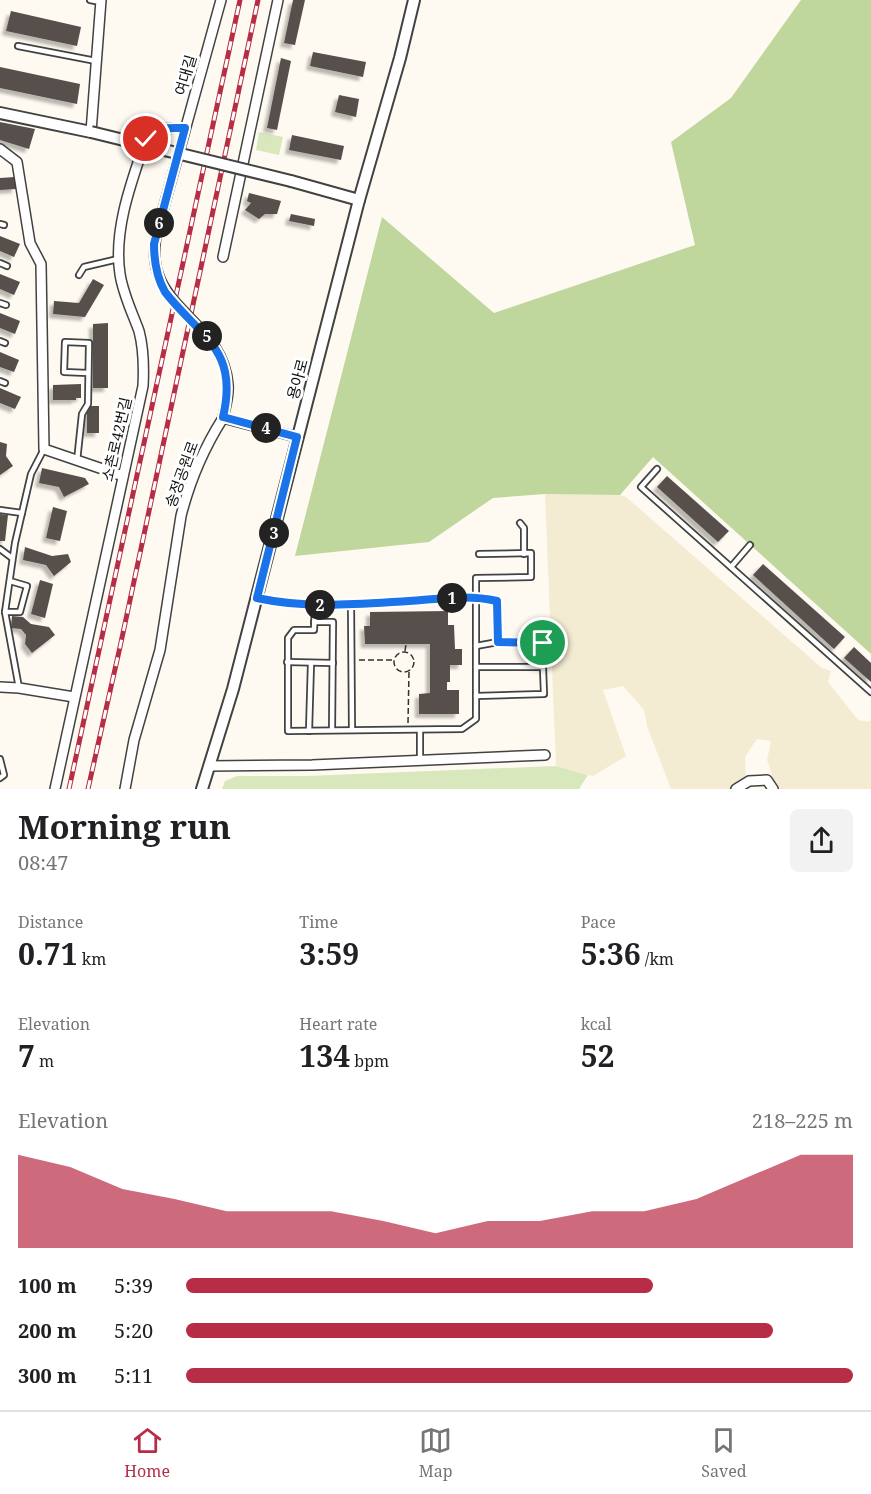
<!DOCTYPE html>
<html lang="en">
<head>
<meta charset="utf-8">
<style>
  :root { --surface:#fff; --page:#f2f2f2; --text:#202124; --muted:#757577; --line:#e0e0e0; --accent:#b82d46 }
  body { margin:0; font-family:"Noto Serif","Noto Sans KR",serif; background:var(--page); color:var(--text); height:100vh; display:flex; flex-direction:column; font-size:22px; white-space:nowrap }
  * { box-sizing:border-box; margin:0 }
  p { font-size:20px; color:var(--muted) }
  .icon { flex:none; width:33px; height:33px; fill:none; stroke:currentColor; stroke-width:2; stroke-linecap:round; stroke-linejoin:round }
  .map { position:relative; height:789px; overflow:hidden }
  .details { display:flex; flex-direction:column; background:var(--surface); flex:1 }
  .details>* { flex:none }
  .pin { position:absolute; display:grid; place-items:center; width:51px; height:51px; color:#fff; margin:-26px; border:3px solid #fff; border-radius:50%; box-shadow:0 2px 6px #0007 }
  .km { position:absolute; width:30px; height:30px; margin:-15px; border-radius:50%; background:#222; color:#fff; font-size:16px; line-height:30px; text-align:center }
  .round { display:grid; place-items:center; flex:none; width:63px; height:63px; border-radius:9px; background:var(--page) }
  .head { display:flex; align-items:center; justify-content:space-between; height:102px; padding:0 18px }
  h1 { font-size:33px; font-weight:700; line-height:45px }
  .stats { display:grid; grid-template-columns:repeat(3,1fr); gap:9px; height:102px; padding:6px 18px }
  .stats div { display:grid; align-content:center }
  .stats b { font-size:30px; font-weight:700 }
  .stats small { font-size:16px; font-weight:400 }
  .stats p { font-size:16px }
  .chart { height:168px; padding:12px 18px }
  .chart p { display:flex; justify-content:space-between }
  .chart svg { width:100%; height:108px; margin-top:6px; fill:var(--accent); opacity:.7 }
  ul { padding:0 18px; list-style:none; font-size:20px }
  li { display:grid; grid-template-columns:96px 72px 1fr; align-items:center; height:45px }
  li i { height:15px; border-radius:8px; background:var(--accent) }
  .menu { display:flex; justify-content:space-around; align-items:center; height:84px; border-top:2px solid var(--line); background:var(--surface); font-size:16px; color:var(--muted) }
  .menu a { display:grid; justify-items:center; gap:3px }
  .menu .active { color:var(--accent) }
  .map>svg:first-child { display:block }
  .farmland { fill:#f3ecd2 }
  .green { fill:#d8e7bc }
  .forest { fill:#bfd79c }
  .building { fill:#574f4c; filter:url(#shadow) }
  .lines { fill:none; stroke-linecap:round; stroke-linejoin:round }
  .service-casing { stroke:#424242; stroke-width:8 }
  .minor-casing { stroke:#424242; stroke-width:12 }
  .tertiary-casing { stroke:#424242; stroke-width:14 }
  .path { stroke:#313131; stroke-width:1.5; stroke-dasharray:6 3; stroke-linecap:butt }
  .service { stroke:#fff; stroke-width:4.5 }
  .minor { stroke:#fff; stroke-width:9 }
  .tertiary { stroke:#fff; stroke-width:10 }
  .rail-casing { stroke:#b82d46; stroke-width:5 }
  .rail { stroke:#fff; stroke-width:3; stroke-dasharray:9; stroke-linecap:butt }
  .minor-bridge-casing { stroke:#424242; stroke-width:12; stroke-linecap:butt }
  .tertiary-bridge-casing { stroke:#424242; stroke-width:14; stroke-linecap:butt }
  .minor-bridge { stroke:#fff; stroke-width:9 }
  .tertiary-bridge { stroke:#fff; stroke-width:10 }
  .route-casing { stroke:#fff; stroke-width:12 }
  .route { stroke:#1a73e8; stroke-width:8 }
  .labels { text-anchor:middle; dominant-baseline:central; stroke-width:6; stroke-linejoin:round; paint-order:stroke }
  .street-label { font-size:15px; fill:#0f0f0f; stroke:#fff }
</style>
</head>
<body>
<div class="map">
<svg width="871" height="789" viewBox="0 0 871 789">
  <defs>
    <filter id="shadow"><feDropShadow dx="-4" dy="4" stdDeviation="1.5" flood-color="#0004"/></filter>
  </defs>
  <rect width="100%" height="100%" fill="#fefaf1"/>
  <path class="farmland" d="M545,494l75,1 6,2 196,171 9,3 -3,11 27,34 4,4 9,2 3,-2v69h-96l-5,-10 2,-5 -5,-14 4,-19 -14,-2 -12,18 1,22 -16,10h-59l-24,-63 -3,-16 -21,-24 -20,4 23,66 -33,20 -37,-10z"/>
  <g class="green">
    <path d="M259,132l24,5 -4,18 -23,-5z"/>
    <path d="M556,766l32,9 -9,14h-357l3,-8 12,-5h70z"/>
  </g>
  <path class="forest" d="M801,0h70v654l-218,-197 -33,38 -75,-1 -52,4 -64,44 -134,14 87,-339 112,96 201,-68 -24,-103 60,-44z"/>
  <g class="building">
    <path d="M293,0h12l-10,45 -11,-2z"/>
    <path d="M11,11l70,16 -4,19 -71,-15z"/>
    <path d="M313,52l53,10 -3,15 -53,-11z"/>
    <path d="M281,58l10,3 -14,69 -10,-2z"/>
    <path d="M0,67l80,17 -3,20 -77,-16z"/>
    <path d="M339,95l20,4 -3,18 -21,-5z"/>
    <path d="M0,122l35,7 -6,20 -29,-9z"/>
    <path d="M292,135l52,11 -3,14 -52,-10z"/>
    <path d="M15,177l1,12 -16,1v-12z"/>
    <path d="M249,193l32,8 -4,13h-12l-6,5 -14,-9 6,-7 -4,-2z"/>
    <path d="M291,214l24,5 -1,7 -25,-5z"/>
    <path d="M0,236l20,8 -6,13 -14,-6z"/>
    <path d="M0,274l20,8 -6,13 -14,-6z"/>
    <path d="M93,279l11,6 -19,32 -32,-3 1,-13 25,2z"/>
    <path d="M0,313l20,8 -5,13 -15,-6z"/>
    <path d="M108,323v65h-15v-64z"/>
    <path d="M0,352l19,8 -5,12 -14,-5z"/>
    <path d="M81,384v14h-5v2h-23v-15z"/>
    <path d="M0,388l21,9 -6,12 -15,-6z"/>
    <rect x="87" y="406" width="12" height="27"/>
    <path d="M0,442l7,2 -1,12 7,10 -13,9z"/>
    <path d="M42,468l43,10 4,6 -25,13 -5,-10 -20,-4z"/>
    <path d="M667,476l62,55 -11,11 -61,-55z"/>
    <path d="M53,507l14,4 -7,30 -14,-3z"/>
    <path d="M0,514l8,1 -3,26h-5z"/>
    <path d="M25,547l27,9 16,-2 3,8 -17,14 -8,-11 -23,-5z"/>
    <path d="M763,564l82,73 -11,12 -81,-74z"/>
    <path d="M40,580l13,4 -8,34 -14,-4z"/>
    <path d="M448,611v14h6l1,24h7v16h-12v17h-3v8h12v24h-40v-20l11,-1v-49h-65l-1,-18h6v-14z"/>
    <path d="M12,616l11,1 8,7 18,3 6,8 -23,18 -7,-9 1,-9 -5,-6 -10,-1z"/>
    <path d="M854,647l17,16v19l-27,-24z"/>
  </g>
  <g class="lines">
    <g class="service-casing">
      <g id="service">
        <path d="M90,0l11,2"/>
        <path d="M18,46l78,15"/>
        <path d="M0,224l4,1"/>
        <path d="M0,263l7,3"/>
        <path d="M79,275l5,-8 34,-8"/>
        <path d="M0,303l6,2"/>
        <path d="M0,341l5,2"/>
        <path d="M0,381l5,2"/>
        <path d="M77,461l5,-47 6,-10 1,-61 -24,-1 -1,30 24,1"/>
        <path d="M657,469l-16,18 230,205"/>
        <path d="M0,510l22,3"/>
        <path d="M520,523l4,5v26"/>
        <path d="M0,549l12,9"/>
        <path d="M479,554l52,-1v24l-55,1v18l21,5 1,41"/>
        <path d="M731,567l19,-22"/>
        <path d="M257,598c71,15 147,3 219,-2v123l-14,10 -174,2v-93l6,-8h20l1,-25"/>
        <path d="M351,605l1,125"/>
        <path d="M5,612h15l7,-26 -17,-5"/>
        <path d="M314,622h19l-1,108"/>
        <path d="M476,646l22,-4 44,1 2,51 -68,2"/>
        <path d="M287,662l46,1"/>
        <path d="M476,667h67"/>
        <path d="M19,688l-14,-76 10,-69 16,-69 13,-25"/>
        <path d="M309,731l2,-68"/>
        <path d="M0,759l4,16 -4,3"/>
        <path d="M420,760v-30"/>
      </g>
    </g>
    <g class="minor-casing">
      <g id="minor">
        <path d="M91,132l10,-132"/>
        <path d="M0,149l17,13 13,81 11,21 3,185 79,27"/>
        <path d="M158,228l63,-228"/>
        <path d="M223,257l55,-257"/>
        <path d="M0,687l19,1 55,9"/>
        <path d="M209,766l103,-1 233,-10"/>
        <path d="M55,789l88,-403c1,-19 1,-36 -4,-55 -7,-19 -16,-37 -19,-57 -7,-44 12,-94 26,-135 10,-13 24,-11 39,-11"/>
        <path d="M125,789l9,-49 26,-90 21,-134c9,-36 23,-68 42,-98l74,19"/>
        <path d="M736,789l13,-8 18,-1 6,9"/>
      </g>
    </g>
    <g class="tertiary-casing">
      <g id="tertiary">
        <path d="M0,113l91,19"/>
        <path d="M291,181l68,19"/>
        <path d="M202,789l31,-100 126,-489 41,-142 14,-58"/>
      </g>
    </g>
    <g class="path">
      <path d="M405,651l1,-7"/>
      <circle cx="404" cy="662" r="10"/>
      <path d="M359,660h34"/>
      <path d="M408,723l1,-52"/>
    </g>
    <use href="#service" class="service"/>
    <use href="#minor" class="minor"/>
    <use href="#tertiary" class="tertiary"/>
    <g class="rail-casing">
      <g id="rail">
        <path d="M69,789l171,-789"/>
        <path d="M88,789l32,-142 138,-647"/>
      </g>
    </g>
    <use href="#rail" class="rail"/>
    <g class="minor-bridge-casing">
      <path id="minor-bridge" d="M158,228c-22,80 65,88 70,157 1,12 -3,22 -5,33"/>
    </g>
    <g class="tertiary-bridge-casing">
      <path id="tertiary-bridge" d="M91,132l200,49"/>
    </g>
    <use href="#minor-bridge" class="minor-bridge"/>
    <use href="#tertiary-bridge" class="tertiary-bridge"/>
  </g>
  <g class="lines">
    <g class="route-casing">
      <path id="route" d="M146,139c10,-13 24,-11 39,-11l-31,116c0,16 3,34 11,48 36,46 74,57 58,125l74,20 -40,161c50,11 101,6 152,3 30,-2 59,-7 88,0l1,41 45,1"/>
    </g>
    <use href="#route" class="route"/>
  </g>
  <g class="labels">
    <g class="street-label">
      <text transform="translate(185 75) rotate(-74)">여대길</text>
      <text transform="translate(297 379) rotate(-75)">용아로</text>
      <text transform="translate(116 439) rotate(-77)">소촌로42번길</text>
      <text transform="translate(181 474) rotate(-70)">송정공원로</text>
    </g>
  </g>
</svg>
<div class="pin" style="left:543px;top:643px;background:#1e9e55"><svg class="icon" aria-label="arrive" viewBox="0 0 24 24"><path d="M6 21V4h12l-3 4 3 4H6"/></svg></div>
<div class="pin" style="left:146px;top:139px;background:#d93025"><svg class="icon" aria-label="check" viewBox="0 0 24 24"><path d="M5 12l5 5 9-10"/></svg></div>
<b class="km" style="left:452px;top:598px">1</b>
<b class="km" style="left:320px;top:605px">2</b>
<b class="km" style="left:274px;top:533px">3</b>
<b class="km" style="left:266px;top:428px">4</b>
<b class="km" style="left:207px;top:336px">5</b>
<b class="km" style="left:159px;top:223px">6</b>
</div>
<section class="details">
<div class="head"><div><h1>Morning run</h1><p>08:47</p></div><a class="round"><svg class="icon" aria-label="share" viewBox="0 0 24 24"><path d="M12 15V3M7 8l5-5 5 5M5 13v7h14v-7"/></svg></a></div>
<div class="stats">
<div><p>Distance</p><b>0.71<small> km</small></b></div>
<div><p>Time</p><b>3:59</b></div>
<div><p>Pace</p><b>5:36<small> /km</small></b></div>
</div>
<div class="stats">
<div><p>Elevation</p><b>7<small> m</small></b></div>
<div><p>Heart rate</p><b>134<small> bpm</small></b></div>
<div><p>kcal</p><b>52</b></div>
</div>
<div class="chart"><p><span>Elevation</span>218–225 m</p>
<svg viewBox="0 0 160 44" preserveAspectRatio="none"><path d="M0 44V6L10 11L20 20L30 24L40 29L50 29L60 29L70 33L80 38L90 33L100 33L110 29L120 29L130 24L140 15L150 6L160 6V44z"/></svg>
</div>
<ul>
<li><b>100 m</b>5:39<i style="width:70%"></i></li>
<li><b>200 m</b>5:20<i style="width:88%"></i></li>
<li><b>300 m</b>5:11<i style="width:100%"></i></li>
</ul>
</section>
<nav class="menu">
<a class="active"><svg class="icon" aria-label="home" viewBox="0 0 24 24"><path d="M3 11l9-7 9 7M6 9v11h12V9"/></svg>Home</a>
<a><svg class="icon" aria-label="map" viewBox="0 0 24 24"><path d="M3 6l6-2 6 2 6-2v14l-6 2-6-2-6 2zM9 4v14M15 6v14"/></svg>Map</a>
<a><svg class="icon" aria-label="saved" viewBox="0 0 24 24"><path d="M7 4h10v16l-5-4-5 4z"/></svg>Saved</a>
</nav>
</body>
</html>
